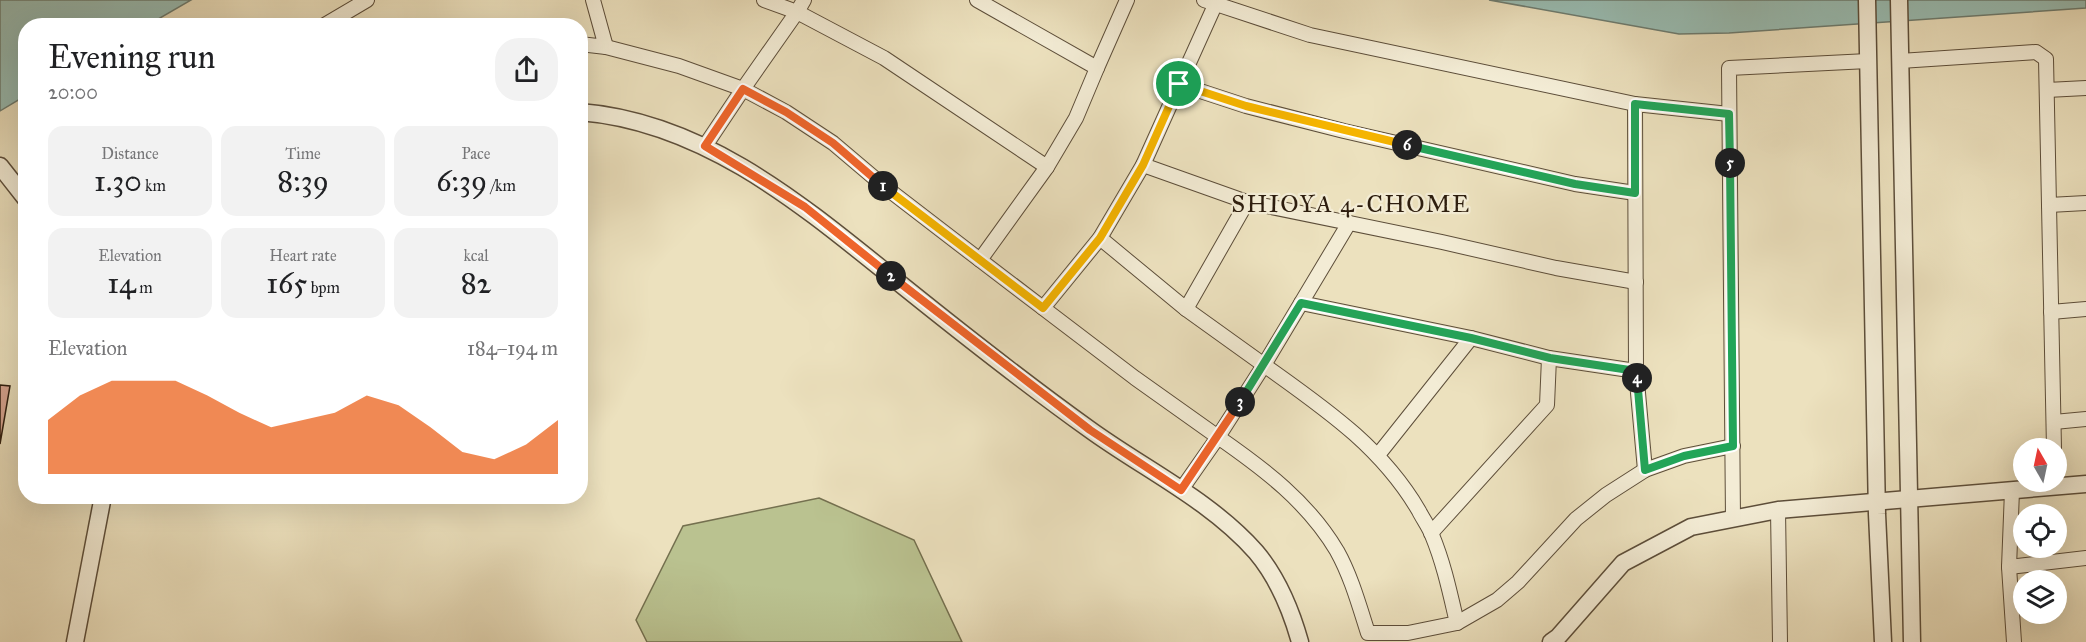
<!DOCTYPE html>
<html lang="en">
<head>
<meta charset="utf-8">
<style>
  :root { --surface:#fff; --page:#f2f2f2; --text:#202124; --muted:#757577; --accent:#ea580c }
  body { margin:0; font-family:"IM FELL Great Primer",serif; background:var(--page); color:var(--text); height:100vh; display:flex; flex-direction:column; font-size:22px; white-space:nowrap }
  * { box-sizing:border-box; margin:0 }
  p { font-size:20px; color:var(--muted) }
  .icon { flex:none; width:33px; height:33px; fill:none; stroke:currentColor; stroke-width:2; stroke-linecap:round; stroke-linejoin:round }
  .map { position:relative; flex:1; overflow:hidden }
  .details { position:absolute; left:18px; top:18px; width:570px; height:486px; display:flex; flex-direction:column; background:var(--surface); border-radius:24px; box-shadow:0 6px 24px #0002 }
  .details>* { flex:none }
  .needle { width:39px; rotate:351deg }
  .buttons { position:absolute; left:2013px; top:438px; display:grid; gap:12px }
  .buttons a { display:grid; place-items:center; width:54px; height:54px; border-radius:50%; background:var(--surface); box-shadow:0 6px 24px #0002; font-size:30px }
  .pin { position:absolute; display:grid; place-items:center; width:51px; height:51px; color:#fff; margin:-26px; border:3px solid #fff; border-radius:50%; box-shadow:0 2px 6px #0007 }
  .km { position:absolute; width:30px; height:30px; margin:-15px; border-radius:50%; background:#222; color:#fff; font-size:16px; line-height:30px; text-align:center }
  .round { display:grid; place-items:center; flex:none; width:63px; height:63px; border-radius:24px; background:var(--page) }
  .summary { display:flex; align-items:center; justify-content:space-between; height:102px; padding:0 30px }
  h1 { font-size:33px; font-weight:600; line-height:45px }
  .stats { display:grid; grid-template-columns:repeat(3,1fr); gap:9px; height:102px; padding:6px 30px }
  .stats div { display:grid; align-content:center; border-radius:15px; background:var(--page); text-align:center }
  .stats b { font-size:30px; font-weight:600 }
  .stats small { font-size:16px; font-weight:400 }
  .stats p { font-size:16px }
  .chart { height:168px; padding:12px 30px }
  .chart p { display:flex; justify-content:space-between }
  .chart svg { width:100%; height:108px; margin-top:6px; fill:var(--accent); opacity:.7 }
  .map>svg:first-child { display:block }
  .green { fill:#bac290; stroke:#74704f; stroke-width:1.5 }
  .water { fill:#99bdb3; stroke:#6e7d71; stroke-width:1.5 }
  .building { fill:#d7a591; stroke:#2d1d0e; stroke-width:1.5 }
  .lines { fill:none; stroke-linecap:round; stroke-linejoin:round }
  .minor-casing { stroke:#5d4e3a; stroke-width:16 }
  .tertiary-casing { stroke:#5d4e3a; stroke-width:19 }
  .minor { stroke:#f3ecd5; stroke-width:14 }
  .tertiary { stroke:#f3ecd5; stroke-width:16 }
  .split-1-casing { stroke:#fff; stroke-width:12 }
  .split-2-casing { stroke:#fff; stroke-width:12 }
  .split-3-casing { stroke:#fff; stroke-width:12 }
  .split-4-casing { stroke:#fff; stroke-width:12 }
  .split-5-casing { stroke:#fff; stroke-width:12 }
  .split-6-casing { stroke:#fff; stroke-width:12 }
  .split-7-casing { stroke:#fff; stroke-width:12 }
  .split-1 { stroke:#f5b400; stroke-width:8 }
  .split-2 { stroke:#f0652b; stroke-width:8 }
  .split-3 { stroke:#f0652b; stroke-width:8 }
  .split-4 { stroke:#22a559; stroke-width:8 }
  .split-5 { stroke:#22a559; stroke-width:8 }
  .split-6 { stroke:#22a559; stroke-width:8 }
  .split-7 { stroke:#f5b400; stroke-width:8 }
  .labels { text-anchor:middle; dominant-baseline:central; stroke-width:4.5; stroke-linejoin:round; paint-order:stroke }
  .neighbourhood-label { font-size:24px; letter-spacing:1.5px; fill:#2d1d0e; stroke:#f3ecd5 }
</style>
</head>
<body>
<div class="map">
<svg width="2086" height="642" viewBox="0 0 2086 642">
  <rect width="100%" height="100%" fill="#ece1be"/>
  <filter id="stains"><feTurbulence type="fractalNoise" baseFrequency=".00333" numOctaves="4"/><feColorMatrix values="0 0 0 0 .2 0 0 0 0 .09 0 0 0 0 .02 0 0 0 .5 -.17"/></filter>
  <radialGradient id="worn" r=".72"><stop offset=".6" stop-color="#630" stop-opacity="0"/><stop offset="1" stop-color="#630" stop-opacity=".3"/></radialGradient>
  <path class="green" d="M819,498l95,42 48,102h-315l-11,-22 47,-94z"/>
  <g class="water">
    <path d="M0,0h191l-43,25 -122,1 -1,70 -25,15z"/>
    <path d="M1489,0h597v8l-357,25 -50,1z"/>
  </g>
  <path class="building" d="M0,385l10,1 -10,58z"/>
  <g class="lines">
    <g class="minor-casing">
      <g id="minor">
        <path d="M764,0l33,12 7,-12"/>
        <path d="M1204,0l106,35 325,69"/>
        <path d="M323,26l44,-26"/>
        <path d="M580,44l26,3 -13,-47"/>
        <path d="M606,47l73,19 64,23 54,-77 87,46 163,109 29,-49 21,-50 -120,-68"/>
        <path d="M1900,61l136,-9 10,7 8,389"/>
        <path d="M1097,68l30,-68"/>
        <path d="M1179,84l67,22 98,25 231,53 60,9"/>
        <path d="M2047,90l39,-2"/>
        <path d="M1729,114l-94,-10 1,267 9,99 39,-14 49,-10"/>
        <path d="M705,146l38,-57 43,23 47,31 52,44 95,73 67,-93"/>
        <path d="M1143,165l104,37 195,40 114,26 80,14"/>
        <path d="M2049,205l37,-2"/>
        <path d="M1100,238l86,71 61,-107"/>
        <path d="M980,260l63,48 57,-70 43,-73 72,-160"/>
        <path d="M1301,303l170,35 78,20 87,13"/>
        <path d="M1043,308l92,70 83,59 46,-72c60,43 117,81 155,146 4,8 10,16 13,24 12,29 18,58 25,88l-49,10h-40c-9,-28 -17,-57 -31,-82 -29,-49 -73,-82 -119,-114l-37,53"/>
        <path d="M1186,309l78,56 85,-142"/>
        <path d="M2051,312l35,-3"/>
        <path d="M2054,422l32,-3"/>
        <path d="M1378,455l93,-117"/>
        <path d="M2012,491l-3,76 5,75"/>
        <path d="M1778,510l2,132"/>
        <path d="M1733,519l-4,-451 139,-7"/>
        <path d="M1431,533l116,-128 2,-47"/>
        <path d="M2009,567l77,-9"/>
        <path d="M1457,623l40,-23 21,-18 58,-63 30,-24 39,-25"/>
      </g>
    </g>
    <g class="tertiary-casing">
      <g id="tertiary">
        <path d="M1867,0l10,514 6,128"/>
        <path d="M1899,0l13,642"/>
        <path d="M580,112c128,10 228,98 323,174 61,49 123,98 186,143 55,40 121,71 167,123 22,26 35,58 44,90"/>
        <path d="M0,166l26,33"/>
        <path d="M75,642l28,-146"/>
        <path d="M1551,642l7,-5 65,-74 68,-36 87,-17 308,-26"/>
      </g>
    </g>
    <use href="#minor" class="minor"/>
    <use href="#tertiary" class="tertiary"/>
  </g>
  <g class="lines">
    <g class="split-1-casing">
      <path id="split-1" d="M883,186l160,122 57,-70 43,-73 36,-81"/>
    </g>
    <g class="split-2-casing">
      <path id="split-2" d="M883,186l-50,-43 -47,-31 -43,-23 -38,57 100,61 86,69"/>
    </g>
    <g class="split-3-casing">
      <path id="split-3" d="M891,276l199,154 91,60 59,-88"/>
    </g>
    <g class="split-4-casing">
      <path id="split-4" d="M1240,402l61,-99 170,35 79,20 86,13 1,7"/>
    </g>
    <g class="split-5-casing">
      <path id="split-5" d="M1637,378l8,92 39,-14 49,-10 -3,-283"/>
    </g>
    <g class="split-6-casing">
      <path id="split-6" d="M1407,145l168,39 60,9v-89l94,10 1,49"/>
    </g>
    <g class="split-7-casing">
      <path id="split-7" d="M1179,84l67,22 161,39"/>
    </g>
    <use href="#split-1" class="split-1"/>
    <use href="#split-2" class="split-2"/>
    <use href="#split-3" class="split-3"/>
    <use href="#split-4" class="split-4"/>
    <use href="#split-5" class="split-5"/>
    <use href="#split-6" class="split-6"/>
    <use href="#split-7" class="split-7"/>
  </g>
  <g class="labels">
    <g class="neighbourhood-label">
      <text x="1351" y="204">SHIOYA 4-CHOME</text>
    </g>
  </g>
  <rect width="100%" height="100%" filter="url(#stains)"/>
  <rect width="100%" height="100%" fill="url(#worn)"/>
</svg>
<div class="buttons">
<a><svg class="needle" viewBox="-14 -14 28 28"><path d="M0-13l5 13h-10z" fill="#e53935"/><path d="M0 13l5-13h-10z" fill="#757577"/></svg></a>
<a><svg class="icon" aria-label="locate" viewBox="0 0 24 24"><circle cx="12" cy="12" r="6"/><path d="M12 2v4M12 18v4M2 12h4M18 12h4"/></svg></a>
<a><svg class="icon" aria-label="layers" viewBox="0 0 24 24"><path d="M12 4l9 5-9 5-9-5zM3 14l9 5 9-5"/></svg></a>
</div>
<div class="pin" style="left:1179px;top:84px;background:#1e9e55"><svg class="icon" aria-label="arrive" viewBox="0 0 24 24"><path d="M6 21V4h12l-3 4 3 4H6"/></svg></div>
<b class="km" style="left:883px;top:186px">1</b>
<b class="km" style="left:891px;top:276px">2</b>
<b class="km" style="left:1240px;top:402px">3</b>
<b class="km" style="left:1637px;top:378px">4</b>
<b class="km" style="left:1730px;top:163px">5</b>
<b class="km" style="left:1407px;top:145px">6</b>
<section class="details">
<div class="summary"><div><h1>Evening run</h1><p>20:00</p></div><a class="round"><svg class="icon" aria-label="share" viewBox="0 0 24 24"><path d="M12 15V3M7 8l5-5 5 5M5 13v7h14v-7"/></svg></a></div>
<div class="stats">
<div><p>Distance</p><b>1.30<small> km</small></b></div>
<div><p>Time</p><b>8:39</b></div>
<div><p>Pace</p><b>6:39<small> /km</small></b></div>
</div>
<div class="stats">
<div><p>Elevation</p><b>14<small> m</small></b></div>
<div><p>Heart rate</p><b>165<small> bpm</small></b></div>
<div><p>kcal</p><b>82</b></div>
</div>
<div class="chart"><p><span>Elevation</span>184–194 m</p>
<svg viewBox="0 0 160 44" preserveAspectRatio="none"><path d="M0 44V22L10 12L20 6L30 6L40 6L50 12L60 19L70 25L80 22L90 19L100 12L110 16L120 25L130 35L140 38L150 32L160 22V44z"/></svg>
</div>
</section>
</div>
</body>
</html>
